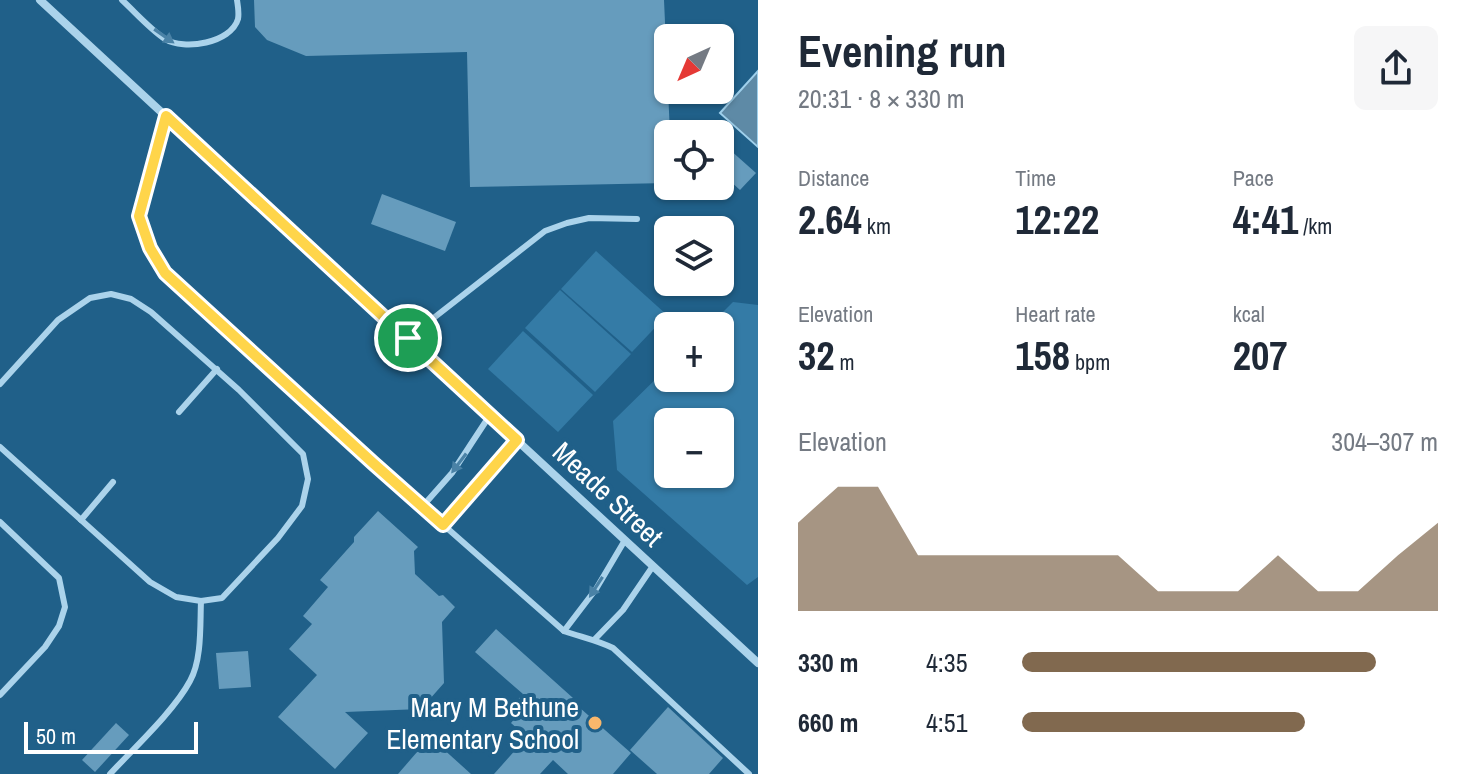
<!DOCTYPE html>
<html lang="en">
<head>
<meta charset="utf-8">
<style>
  :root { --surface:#fff; --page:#f6f6f7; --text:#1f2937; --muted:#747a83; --accent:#81694f }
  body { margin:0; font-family:"Archivo Narrow",sans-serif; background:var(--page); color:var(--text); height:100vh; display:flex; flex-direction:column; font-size:30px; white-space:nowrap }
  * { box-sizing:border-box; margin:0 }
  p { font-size:26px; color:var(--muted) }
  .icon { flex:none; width:44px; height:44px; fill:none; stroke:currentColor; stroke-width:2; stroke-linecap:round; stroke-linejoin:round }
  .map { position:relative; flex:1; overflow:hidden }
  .drawer { display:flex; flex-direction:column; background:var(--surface); width:720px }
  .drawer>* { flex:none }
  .needle { width:52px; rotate:224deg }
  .buttons { position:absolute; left:654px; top:24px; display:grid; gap:16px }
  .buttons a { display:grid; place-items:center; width:80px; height:80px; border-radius:12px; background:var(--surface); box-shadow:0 2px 6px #0004; font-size:40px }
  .scale { position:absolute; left:24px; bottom:20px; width:174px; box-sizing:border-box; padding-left:8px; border:4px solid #fff; border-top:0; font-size:22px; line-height:28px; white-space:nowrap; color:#fff; -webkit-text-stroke:6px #206089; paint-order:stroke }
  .pin { position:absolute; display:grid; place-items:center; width:68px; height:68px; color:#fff; margin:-34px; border:4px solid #fff; border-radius:50%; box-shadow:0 2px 8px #0007 }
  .round { display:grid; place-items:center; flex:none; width:84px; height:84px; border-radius:12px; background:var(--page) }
  .head { display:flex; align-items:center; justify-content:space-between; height:136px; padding:0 40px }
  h1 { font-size:44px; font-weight:700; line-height:60px }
  .metrics { display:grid; grid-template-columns:repeat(3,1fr); gap:12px; height:136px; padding:8px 40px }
  .metrics div { display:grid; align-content:center }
  .metrics b { font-size:40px; font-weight:700 }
  .metrics small { font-size:22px; font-weight:400 }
  .metrics p { font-size:22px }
  .chart { height:224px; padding:16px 40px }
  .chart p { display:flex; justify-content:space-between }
  .chart svg { width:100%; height:144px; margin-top:8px; fill:var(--accent); opacity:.7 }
  ul { padding:0 40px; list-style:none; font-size:26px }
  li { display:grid; grid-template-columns:128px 96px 1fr; align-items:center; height:60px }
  li i { height:20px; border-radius:10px; background:var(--accent) }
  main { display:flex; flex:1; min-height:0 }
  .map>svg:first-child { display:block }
  .green { fill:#347ba6; fill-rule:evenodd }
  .water { fill:#5e8aa6; stroke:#9fd0ec; stroke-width:2 }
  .building { fill:#669cbd }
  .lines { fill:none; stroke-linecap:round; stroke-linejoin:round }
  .service { stroke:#abd3eb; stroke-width:6 }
  .minor { stroke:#abd3eb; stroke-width:8 }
  .oneway { fill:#4a82a6 }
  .route-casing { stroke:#fff; stroke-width:16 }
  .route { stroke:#ffd54a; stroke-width:10 }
  .poi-dot { fill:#f8b76c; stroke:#206089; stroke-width:3 }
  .labels { text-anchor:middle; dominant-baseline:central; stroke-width:8; stroke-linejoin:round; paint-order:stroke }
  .street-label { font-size:28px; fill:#fff; stroke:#206089 }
  .poi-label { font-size:28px; fill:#fff; stroke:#206089; text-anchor:end }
</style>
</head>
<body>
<main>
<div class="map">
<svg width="758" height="774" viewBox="0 0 758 774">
  <rect width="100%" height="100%" fill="#206089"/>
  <g class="green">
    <path d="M596,251l71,64 -35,37 -71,-63z"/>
    <path d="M560,290l71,64 -36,38 -70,-64z"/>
    <path d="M733,302l25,3v272l-11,8 -130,-115 -4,-49 55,-54v11h52v-52h-11zM668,422h52v52h-52z"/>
    <path d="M523,331l70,64 -35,37 -70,-63z"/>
  </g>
  <path class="water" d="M758,71v76l-38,-34z"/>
  <g class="building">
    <path d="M254,0h410l6,134h-2v49l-198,4 -3,-135 -161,4 -39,-16 -12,-13z"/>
    <path d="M720,141l36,32 -16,17 -20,-18z"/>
    <path d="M382,194l74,28 -11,29 -74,-27z"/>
    <path d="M378,511l40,36 -4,4 1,23 24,22 4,-1 12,12 -13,15 2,61 -23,26 -76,3 23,21 -33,36 -57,-52 39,-42 -28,-26 23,-25 -9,-8 25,-29 -8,-7 34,-38v-5z"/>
    <path d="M496,629l77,69 -2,2 60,53 -18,21h-45l-15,-14 -13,14h-46l33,-37 -16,-14 10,-12 -7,-7 9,-10 -48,-42z"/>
    <path d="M248,651l3,36 -32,2 -3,-36z"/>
    <path d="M668,707l55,51 -14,16h-52l-27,-24z"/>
    <path d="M116,723l13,12 -34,37 -13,-12z"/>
    <path d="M430,737l41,37h-73z"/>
  </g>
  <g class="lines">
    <g class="service">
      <path d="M122,0c14,13 28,29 43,39 19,12 66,4 73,-20 1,-5 0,-13 -1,-19"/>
      <path d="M166,116l-27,100 11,32 15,25 208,190 191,168c17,6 33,9 49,17l136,126"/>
      <path d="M408,338l137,-107 22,-8 22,-5 48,1"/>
      <path d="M0,384l58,-64 32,-22 21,-4 20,5 20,13 88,78 64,64 5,25 -6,27 -24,32 -56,60 -21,3 -25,-4 -26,-15 -150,-135"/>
      <path d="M179,412l38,-43"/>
      <path d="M422,507l30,-34 38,-58"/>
      <path d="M81,520l32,-38"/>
      <path d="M0,522l59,56 6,29 -6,19 -14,21 -45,48"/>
      <path d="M443,525l30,-37 44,-48"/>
      <path d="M564,631l32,-42 29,-49"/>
      <path d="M595,639l28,-29 30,-44"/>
      <path d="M110,774c24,-26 64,-63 80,-93 12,-21 10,-56 11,-80"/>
    </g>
    <path class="minor" d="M40,0l718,663"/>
  </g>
  <defs><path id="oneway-solid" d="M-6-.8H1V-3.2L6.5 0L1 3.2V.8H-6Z" transform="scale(2)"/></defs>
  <g class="oneway">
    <use href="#oneway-solid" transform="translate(164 36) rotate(35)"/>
    <use href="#oneway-solid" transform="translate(459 463) rotate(127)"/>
    <use href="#oneway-solid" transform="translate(596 587) rotate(123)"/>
  </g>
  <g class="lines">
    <g class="route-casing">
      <path id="route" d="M166,116l351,324 -74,85 -70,-62 -208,-190 -15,-25 -11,-32z"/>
    </g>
    <use href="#route" class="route"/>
  </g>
  <circle class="poi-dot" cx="595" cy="723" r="8"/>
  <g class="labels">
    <g class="street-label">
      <text transform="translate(608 494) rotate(43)">Meade Street</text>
    </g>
    <g class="poi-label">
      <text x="579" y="707">Mary M Bethune<tspan x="579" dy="32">Elementary School</tspan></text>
    </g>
  </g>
</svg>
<div class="buttons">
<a><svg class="needle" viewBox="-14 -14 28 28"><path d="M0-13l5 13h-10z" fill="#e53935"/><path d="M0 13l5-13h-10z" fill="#747a83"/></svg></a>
<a><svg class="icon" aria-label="locate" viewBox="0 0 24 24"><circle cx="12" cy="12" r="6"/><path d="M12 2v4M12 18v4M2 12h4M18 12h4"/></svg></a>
<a><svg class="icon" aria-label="layers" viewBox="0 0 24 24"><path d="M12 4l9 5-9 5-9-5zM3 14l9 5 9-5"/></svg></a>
<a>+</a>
<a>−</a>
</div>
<div class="scale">50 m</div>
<div class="pin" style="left:408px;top:338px;background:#1e9e55"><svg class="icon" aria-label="arrive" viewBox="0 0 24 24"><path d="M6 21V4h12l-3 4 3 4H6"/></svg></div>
</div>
<section class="drawer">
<div class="head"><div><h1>Evening run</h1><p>20:31 · 8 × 330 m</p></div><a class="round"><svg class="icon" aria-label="share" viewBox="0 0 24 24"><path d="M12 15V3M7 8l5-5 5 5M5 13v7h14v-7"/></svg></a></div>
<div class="metrics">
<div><p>Distance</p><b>2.64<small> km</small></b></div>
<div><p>Time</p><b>12:22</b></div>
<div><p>Pace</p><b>4:41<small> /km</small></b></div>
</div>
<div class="metrics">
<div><p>Elevation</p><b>32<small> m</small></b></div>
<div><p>Heart rate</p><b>158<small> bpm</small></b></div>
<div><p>kcal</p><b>207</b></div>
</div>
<div class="chart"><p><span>Elevation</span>304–307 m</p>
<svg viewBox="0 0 160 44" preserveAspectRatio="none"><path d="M0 44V17L10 6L20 6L30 27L40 27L50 27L60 27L70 27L80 27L90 38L100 38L110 38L120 27L130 38L140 38L150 27L160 17V44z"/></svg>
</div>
<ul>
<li><b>330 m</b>4:35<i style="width:85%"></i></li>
<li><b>660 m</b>4:51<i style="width:68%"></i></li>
</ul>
</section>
</main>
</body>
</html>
